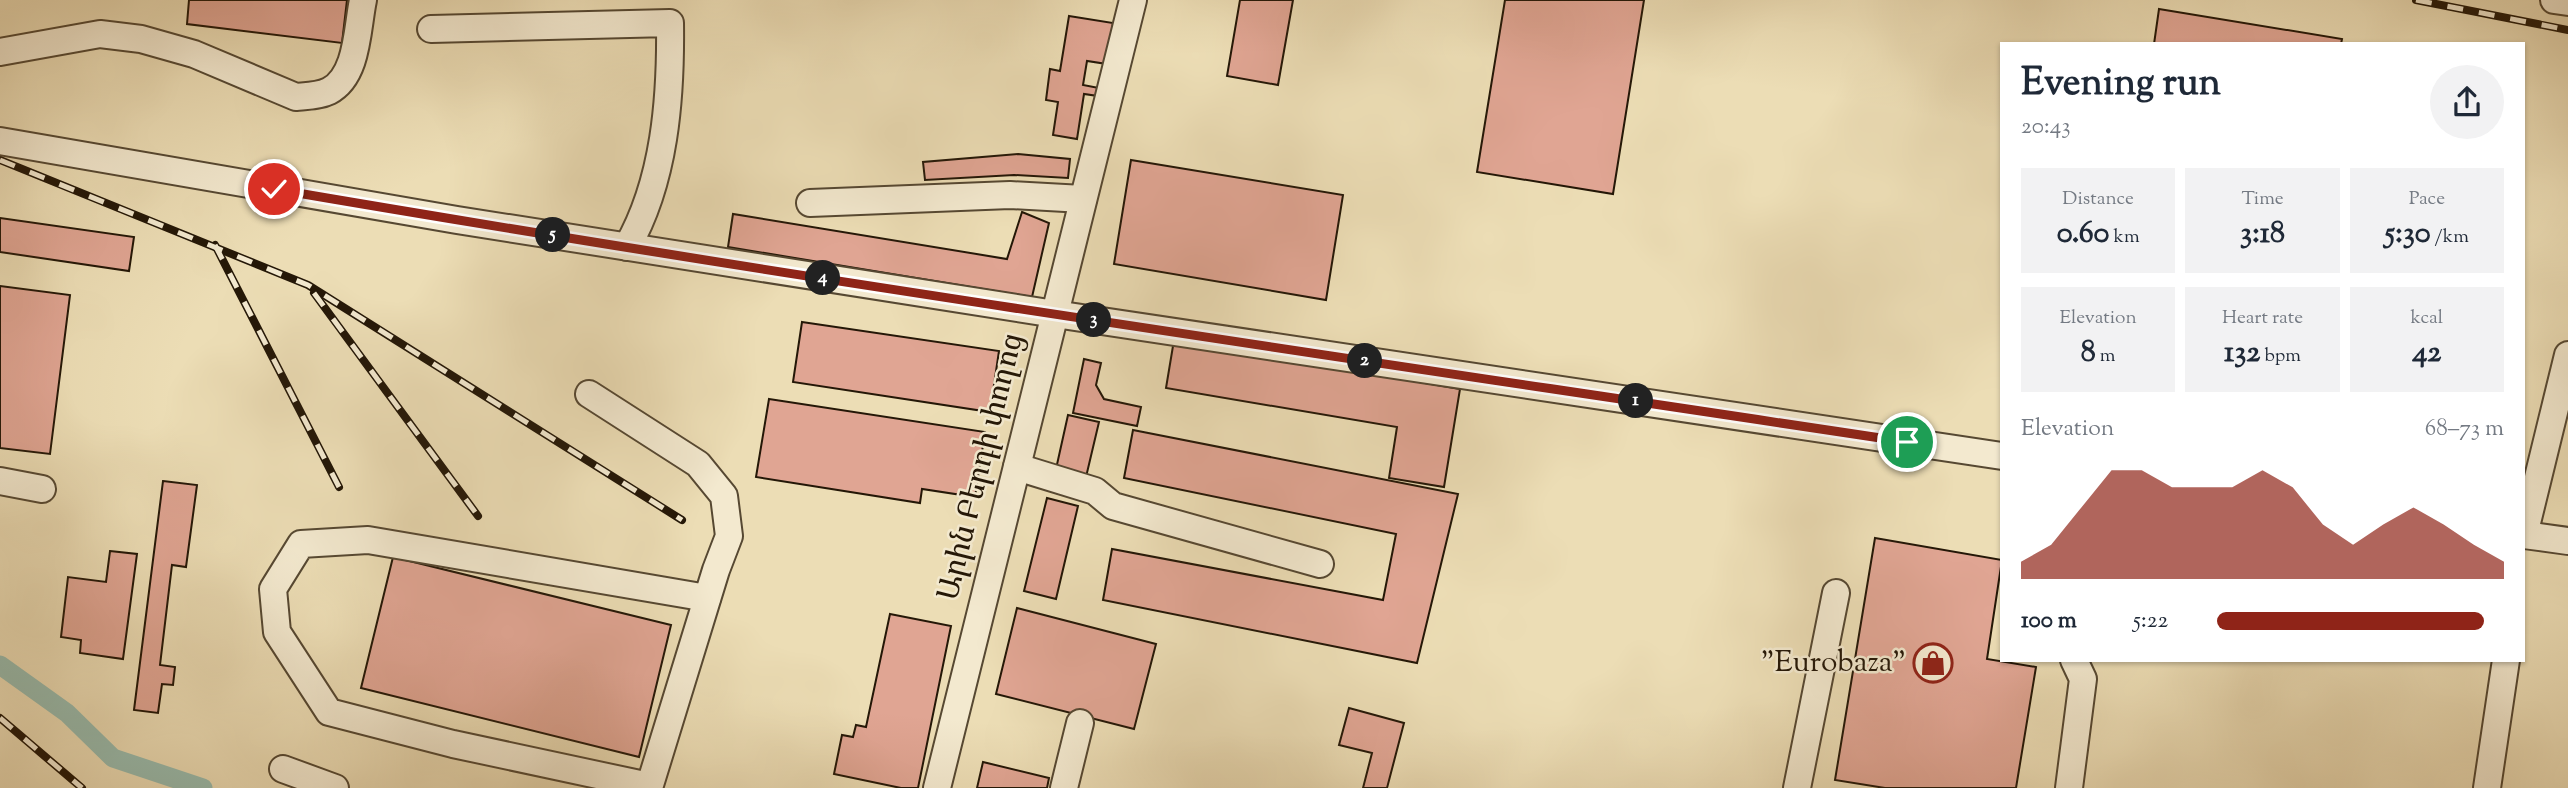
<!DOCTYPE html>
<html lang="en">
<head>
<meta charset="utf-8">
<style>
  :root { --surface:#fff; --page:#f2f2f3; --text:#1f2937; --muted:#747a83; --accent:#8f2418 }
  body { margin:0; font-family:"Sorts Mill Goudy","Noto Serif Armenian",serif; background:var(--page); color:var(--text); height:100vh; display:flex; flex-direction:column; font-size:26px; white-space:nowrap }
  * { box-sizing:border-box; margin:0 }
  p { font-size:23px; color:var(--muted) }
  .icon { flex:none; width:38px; height:38px; fill:none; stroke:currentColor; stroke-width:2; stroke-linecap:round; stroke-linejoin:round }
  .map { position:relative; flex:1; overflow:hidden }
  .side { position:absolute; left:2000px; top:42px; width:525px; height:620px; display:flex; flex-direction:column; background:var(--surface); border-radius:0px; box-shadow:0 2px 5px #0004 }
  .side>* { flex:none }
  .pin { position:absolute; display:grid; place-items:center; width:60px; height:60px; color:#fff; margin:-30px; border:4px solid #fff; border-radius:50%; box-shadow:0 2px 7px #0007 }
  .km { position:absolute; width:35px; height:35px; margin:-18px; border-radius:50%; background:#222; color:#fff; font-size:19px; line-height:35px; text-align:center }
  .round { display:grid; place-items:center; flex:none; width:74px; height:74px; border-radius:37px; background:var(--page) }
  .head { display:flex; align-items:center; justify-content:space-between; height:119px; padding:0 21px }
  h1 { font-size:38px; font-weight:700; line-height:52px }
  .stats { display:grid; grid-template-columns:repeat(3,1fr); gap:10px; height:119px; padding:7px 21px }
  .stats div { display:grid; align-content:center; border-radius:0px; background:var(--page); text-align:center }
  .stats b { font-size:30px; font-weight:700 }
  .stats small { font-size:19px; font-weight:400 }
  .stats p { font-size:19px }
  .chart { height:196px; padding:14px 21px }
  .chart p { display:flex; justify-content:space-between }
  .chart svg { width:100%; height:126px; margin-top:7px; fill:var(--accent); opacity:.7 }
  ul { padding:0 21px; list-style:none; font-size:23px }
  li { display:grid; grid-template-columns:112px 84px 1fr; align-items:center; height:52px }
  li i { height:18px; border-radius:9px; background:var(--accent) }
  .map>svg:first-child { display:block }
  .lines { fill:none; stroke-linecap:round; stroke-linejoin:round }
  .canal { stroke:#99bcae; stroke-width:19 }
  .building { fill:#e0a593; stroke:#241707; stroke-width:2 }
  .minor-casing { stroke:#564832; stroke-width:30 }
  .minor { stroke:#f3e9cf; stroke-width:26 }
  .rail-casing { stroke:#241707; stroke-width:8 }
  .rail { stroke:#f3e9cf; stroke-width:5; stroke-dasharray:16; stroke-linecap:butt }
  .route-casing { stroke:#fff; stroke-width:14 }
  .route { stroke:#8f2418; stroke-width:9 }
  .labels { text-anchor:middle; dominant-baseline:central; stroke-width:5; stroke-linejoin:round; paint-order:stroke }
  .street-label { font-size:30px; fill:#241707; stroke:#f3e9cf }
  .poi-label { font-size:30px; fill:#241707; stroke:#f3e9cf; text-anchor:end }
</style>
</head>
<body>
<div class="map">
<svg width="2568" height="788" viewBox="0 0 2568 788">
  <rect width="100%" height="100%" fill="#ecddb5"/>
  <filter id="stains"><feTurbulence type="fractalNoise" baseFrequency=".00286" numOctaves="4"/><feColorMatrix values="0 0 0 0 .2 0 0 0 0 .09 0 0 0 0 .02 0 0 0 .5 -.17"/></filter>
  <radialGradient id="worn" r=".72"><stop offset=".6" stop-color="#630" stop-opacity="0"/><stop offset="1" stop-color="#630" stop-opacity=".3"/></radialGradient>
  <g class="lines">
    <path class="canal" d="M0,665l67,48 46,45 90,30"/>
  </g>
  <g class="building">
    <path d="M189,0h158l-5,43 -155,-19z"/>
    <path d="M1240,0h53l-15,85 -51,-9z"/>
    <path d="M1505,0h139l-31,194 -136,-22z"/>
    <path d="M2159,9l183,30 -1,5h-187z"/>
    <path d="M1069,16l44,7 -6,41 -20,-3 -4,24 16,3 -1,8 -14,-2 -7,45 -24,-4 5,-33 -12,-2 4,-31 10,2z"/>
    <path d="M1018,154l52,5 -2,19 -54,-3 -89,5 -2,-18z"/>
    <path d="M1131,160l212,35 -17,105 -212,-36z"/>
    <path d="M1022,212l27,11 -17,74 -304,-50 5,-33 274,45z"/>
    <path d="M0,218l134,19 -5,34 -129,-19z"/>
    <path d="M0,286l70,9 -20,159 -50,-6z"/>
    <path d="M802,322l197,29 -9,61 -197,-30z"/>
    <path d="M1174,340l286,49 -16,98 -55,-9 8,-51 -231,-39z"/>
    <path d="M1084,359l17,4 -5,22 8,14 37,8 -4,19 -64,-13z"/>
    <path d="M769,399l216,33 -10,65 -53,-8 -2,14 -164,-26z"/>
    <path d="M1068,415l31,7 -13,55 -30,-8z"/>
    <path d="M1133,430l325,64 -41,169 -314,-63 9,-51 271,51 13,-66 -272,-56z"/>
    <path d="M163,481l34,4 -11,82 -14,-2 -12,100 15,2 -2,18 -11,-1 -4,29 -24,-3z"/>
    <path d="M1047,498l31,8 -22,93 -32,-8z"/>
    <path d="M1875,538l127,22 -15,99 49,8 -20,121h-131l-50,-8z"/>
    <path d="M110,551l27,3 -14,105 -43,-6 1,-13 -20,-3 7,-60 38,5z"/>
    <path d="M393,557l278,68 -32,132 -278,-69z"/>
    <path d="M1017,608l139,36 -22,85 -138,-35z"/>
    <path d="M890,614l61,12 -33,162h-17l-67,-14 8,-39 11,2 3,-12 10,2z"/>
    <path d="M1349,708l55,15 -17,65h-24l9,-35 -33,-8z"/>
    <path d="M983,762l66,16 -2,10h-70z"/>
  </g>
  <g class="lines">
    <g class="minor-casing">
      <g id="minor">
        <path d="M2554,0l14,2"/>
        <path d="M431,29l239,-6c1,75 -5,158 -43,224"/>
        <path d="M0,52l100,-18 41,5 53,15 102,43c11,-1 23,-1 33,-6 29,-15 28,-63 34,-91"/>
        <path d="M0,141l457,79 598,94 947,142"/>
        <path d="M810,203l200,-8 73,4"/>
        <path d="M589,394l109,70 26,32 5,40 -13,34 -67,218"/>
        <path d="M1017,467l78,24 18,15 207,58"/>
        <path d="M0,481l42,8"/>
        <path d="M2524,535l44,-180"/>
        <path d="M2524,535l44,6"/>
        <path d="M283,769l52,19"/>
        <path d="M649,786l-196,-42 -124,-32 -52,-80 -4,-43 28,-45 67,-4 339,58"/>
        <path d="M937,788l196,-788"/>
        <path d="M1064,788l16,-65"/>
        <path d="M1797,788l39,-195"/>
        <path d="M2069,788l14,-109 -9,-19"/>
        <path d="M2487,788l19,-128"/>
      </g>
    </g>
    <use href="#minor" class="minor"/>
    <g class="rail-casing">
      <g id="rail">
        <path d="M2416,0l152,30"/>
        <path d="M0,160l308,125 374,235"/>
        <path d="M215,245l124,242"/>
        <path d="M314,293l164,223"/>
        <path d="M0,718l82,70"/>
      </g>
    </g>
    <use href="#rail" class="rail"/>
  </g>
  <g class="lines">
    <g class="route-casing">
      <path id="route" d="M274,189c543,93 1089,171 1633,253"/>
    </g>
    <use href="#route" class="route"/>
  </g>
  <defs>
    <g id="shop-ring" transform="scale(2.0125)"><circle r="9.5" fill="#f3e9cf" stroke="#8f2418" stroke-width="1.5"/><path d="M-5-2.5h2.3a2.7 3.5 0 0 1 5.4 0H5L5.5 6h-11ZM-1.5-2.5h3a1.5 2.3 0 0 0-3 0Z" fill="#8f2418"/></g>
  </defs>
  <g fill-rule="evenodd">
    <use href="#shop-ring" x="1933" y="663"/>
  </g>
  <g class="labels">
    <g class="street-label">
      <text transform="translate(982 467) rotate(-76)">Արին Բերդի փողոց</text>
    </g>
    <g class="poi-label">
      <text x="1906" y="663">"Eurobaza"</text>
    </g>
  </g>
  <rect width="100%" height="100%" filter="url(#stains)"/>
  <rect width="100%" height="100%" fill="url(#worn)"/>
</svg>
<div class="pin" style="left:1907px;top:442px;background:#1e9e55"><svg class="icon" aria-label="arrive" viewBox="0 0 24 24"><path d="M6 21V4h12l-3 4 3 4H6"/></svg></div>
<div class="pin" style="left:274px;top:189px;background:#d93025"><svg class="icon" aria-label="check" viewBox="0 0 24 24"><path d="M5 12l5 5 9-10"/></svg></div>
<b class="km" style="left:1636px;top:401px">1</b>
<b class="km" style="left:1365px;top:361px">2</b>
<b class="km" style="left:1094px;top:320px">3</b>
<b class="km" style="left:823px;top:278px">4</b>
<b class="km" style="left:553px;top:235px">5</b>
<section class="side">
<div class="head"><div><h1>Evening run</h1><p>20:43</p></div><a class="round"><svg class="icon" aria-label="share" viewBox="0 0 24 24"><path d="M12 15V3M7 8l5-5 5 5M5 13v7h14v-7"/></svg></a></div>
<div class="stats">
<div><p>Distance</p><b>0.60<small> km</small></b></div>
<div><p>Time</p><b>3:18</b></div>
<div><p>Pace</p><b>5:30<small> /km</small></b></div>
</div>
<div class="stats">
<div><p>Elevation</p><b>8<small> m</small></b></div>
<div><p>Heart rate</p><b>132<small> bpm</small></b></div>
<div><p>kcal</p><b>42</b></div>
</div>
<div class="chart"><p><span>Elevation</span>68–73 m</p>
<svg viewBox="0 0 160 44" preserveAspectRatio="none"><path d="M0 44V38L10 32L20 19L30 6L40 6L50 12L60 12L70 12L80 6L90 12L100 25L110 32L120 25L130 19L140 25L150 32L160 38V44z"/></svg>
</div>
<ul>
<li><b>100 m</b>5:22<i style="width:93%"></i></li>
</ul>
</section>
</div>
</body>
</html>
